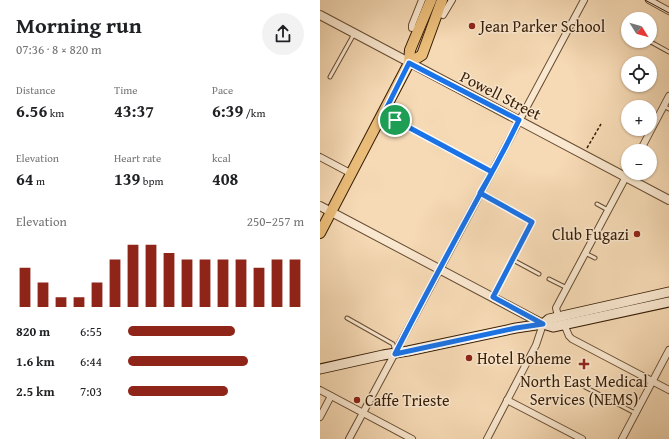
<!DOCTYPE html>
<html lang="en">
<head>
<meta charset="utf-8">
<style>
  :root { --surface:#fff; --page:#f2f2f2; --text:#202124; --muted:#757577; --accent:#8f2418 }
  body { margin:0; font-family:"Gentium Book Plus",serif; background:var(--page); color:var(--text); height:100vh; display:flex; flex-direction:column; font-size:15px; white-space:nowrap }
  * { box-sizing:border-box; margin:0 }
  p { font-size:13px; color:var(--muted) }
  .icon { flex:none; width:22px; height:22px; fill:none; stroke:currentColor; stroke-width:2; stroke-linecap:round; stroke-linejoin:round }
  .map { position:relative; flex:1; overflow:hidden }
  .details { display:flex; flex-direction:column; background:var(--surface); width:320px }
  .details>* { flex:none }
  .needle { width:26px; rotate:127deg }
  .tools { position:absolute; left:301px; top:12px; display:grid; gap:8px }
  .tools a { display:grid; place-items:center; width:36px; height:36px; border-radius:50%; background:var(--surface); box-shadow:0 1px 3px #0004; font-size:20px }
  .pin { position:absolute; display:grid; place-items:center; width:34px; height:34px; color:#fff; margin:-17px; border:2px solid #fff; border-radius:50%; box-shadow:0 1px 4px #0007 }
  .round { display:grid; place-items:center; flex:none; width:42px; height:42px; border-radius:21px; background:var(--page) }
  .overview { display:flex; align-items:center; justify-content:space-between; height:68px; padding:0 16px }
  h1 { font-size:22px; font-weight:700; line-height:30px }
  .figures { display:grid; grid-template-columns:repeat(3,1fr); gap:6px; height:68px; padding:4px 16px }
  .figures div { display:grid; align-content:center }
  .figures b { font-size:17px; font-weight:700 }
  .figures small { font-size:11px; font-weight:400 }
  .figures p { font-size:11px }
  .chart { height:112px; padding:8px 16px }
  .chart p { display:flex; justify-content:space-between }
  .chart svg { width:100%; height:72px; margin-top:4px; stroke:var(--accent); stroke-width:6 }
  ul { padding:0 16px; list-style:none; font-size:13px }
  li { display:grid; grid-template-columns:64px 48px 1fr; align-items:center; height:30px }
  li i { height:10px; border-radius:5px; background:var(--accent) }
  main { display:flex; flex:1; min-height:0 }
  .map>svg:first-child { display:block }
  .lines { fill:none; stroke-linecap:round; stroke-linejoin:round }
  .service-casing { stroke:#674c31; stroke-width:5 }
  .minor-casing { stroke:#674c31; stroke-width:8 }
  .tertiary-casing { stroke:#674c31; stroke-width:10 }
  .secondary-casing { stroke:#371d05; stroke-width:11 }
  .primary-casing { stroke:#371d05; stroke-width:12 }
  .path { stroke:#371d05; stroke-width:1.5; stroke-dasharray:3 2; stroke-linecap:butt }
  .service { stroke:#f9e7cf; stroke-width:3 }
  .minor { stroke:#f9e7cf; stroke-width:6 }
  .tertiary { stroke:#f9e7cf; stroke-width:8 }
  .secondary { stroke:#f9e7cf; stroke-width:9 }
  .primary { stroke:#ebbd7a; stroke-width:10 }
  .tram { stroke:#371d05; stroke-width:1 }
  .route-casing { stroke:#fff; stroke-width:8 }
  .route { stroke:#1a73e8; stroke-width:5 }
  .poi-dot { fill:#8f2418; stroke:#f9e7cf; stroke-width:1.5 }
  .labels { text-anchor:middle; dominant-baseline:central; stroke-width:3; stroke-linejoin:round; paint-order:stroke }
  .poi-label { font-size:16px; fill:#371d05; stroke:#f9e7cf; text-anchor:start }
  .street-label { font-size:16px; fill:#371d05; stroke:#f9e7cf }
</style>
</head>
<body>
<main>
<section class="details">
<div class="overview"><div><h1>Morning run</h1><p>07:36 · 8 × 820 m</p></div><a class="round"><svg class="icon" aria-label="share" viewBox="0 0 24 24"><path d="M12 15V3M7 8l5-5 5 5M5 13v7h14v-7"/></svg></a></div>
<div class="figures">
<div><p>Distance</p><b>6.56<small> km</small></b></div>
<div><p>Time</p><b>43:37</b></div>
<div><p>Pace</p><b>6:39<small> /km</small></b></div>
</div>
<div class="figures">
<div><p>Elevation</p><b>64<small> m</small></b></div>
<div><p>Heart rate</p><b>139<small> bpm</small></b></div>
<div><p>kcal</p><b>408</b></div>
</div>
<div class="chart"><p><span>Elevation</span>250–257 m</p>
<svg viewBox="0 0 160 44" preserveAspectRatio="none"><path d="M5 44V20M15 44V29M25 44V38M35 44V38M45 44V29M55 44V15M65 44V6M75 44V6M85 44V11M95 44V15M105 44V15M115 44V15M125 44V15M135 44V20M145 44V15M155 44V15"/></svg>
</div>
<ul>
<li><b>820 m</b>6:55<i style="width:61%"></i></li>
<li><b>1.6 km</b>6:44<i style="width:68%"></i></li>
<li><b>2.5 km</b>7:03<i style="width:57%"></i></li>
</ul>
</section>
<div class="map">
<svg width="349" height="439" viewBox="0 0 349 439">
  <rect width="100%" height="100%" fill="#f6dab5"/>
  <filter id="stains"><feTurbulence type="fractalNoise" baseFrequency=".005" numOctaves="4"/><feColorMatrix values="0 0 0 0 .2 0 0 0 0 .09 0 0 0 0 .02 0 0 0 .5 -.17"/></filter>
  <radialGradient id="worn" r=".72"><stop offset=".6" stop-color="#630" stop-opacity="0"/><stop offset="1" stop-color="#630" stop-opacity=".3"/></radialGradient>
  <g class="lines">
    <g class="service-casing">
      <g id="service">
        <path d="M329,41l20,11"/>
        <path d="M10,77l24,-43"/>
        <path d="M344,106l5,3"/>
        <path d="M65,114l54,31 53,27"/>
        <path d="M160,193l52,29 -39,75"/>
        <path d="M277,204l11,6"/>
        <path d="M265,253l10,5"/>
        <path d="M193,260l26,14"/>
        <path d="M229,279l18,9"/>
        <path d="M27,318l46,26 2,8"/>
        <path d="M265,387l50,26"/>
      </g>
    </g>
    <g class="minor-casing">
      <g id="minor">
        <path d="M329,0l20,11"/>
        <path d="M123,15l9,-15"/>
        <path d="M92,28v-3l10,-25"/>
        <path d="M320,151l29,-55"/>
        <path d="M0,157l32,17"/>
        <path d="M238,316l-2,-8 72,-135"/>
        <path d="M244,324l5,12 3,3 97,51"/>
        <path d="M0,390l92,49"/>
        <path d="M187,400l75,39"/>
        <path d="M0,417l11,-21"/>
        <path d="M29,439l235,-439"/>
        <path d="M167,439l49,-94 7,-21"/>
        <path d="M302,439l47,-89"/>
      </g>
    </g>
    <g class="tertiary-casing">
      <g id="tertiary">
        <path d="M0,15l349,185"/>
        <path d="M0,206l223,118"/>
      </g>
    </g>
    <g class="secondary-casing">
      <g id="secondary">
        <path d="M223,324l6,-5 120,-27"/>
        <path d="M0,369l63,-14 25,-4 108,-23 27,-4 10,3 116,-25"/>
      </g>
    </g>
    <g class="primary-casing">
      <g id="primary">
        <path d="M89,63l13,-8 20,-55"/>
        <path d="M0,233l89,-170 1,-13 21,-50"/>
      </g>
    </g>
    <path class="path" d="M267,148l14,-24"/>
    <use href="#service" class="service"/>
    <use href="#minor" class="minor"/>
    <use href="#tertiary" class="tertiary"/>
    <use href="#secondary" class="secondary"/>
    <use href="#primary" class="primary"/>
    <path class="tram" d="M325,0l24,13"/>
  </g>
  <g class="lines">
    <g class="route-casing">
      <path id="route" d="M75,120l97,52c-33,61 -66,121 -97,182l121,-26 27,-4 -50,-27 39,-75 -52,-29c14,-24 27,-48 39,-73l-110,-57 -25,50 11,7"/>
    </g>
    <use href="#route" class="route"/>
  </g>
  <g class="poi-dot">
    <circle cx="152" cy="26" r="4"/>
    <circle cx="317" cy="234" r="4"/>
    <circle cx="149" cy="358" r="4"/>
    <path d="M262 358h4v4h4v4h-4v4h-4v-4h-4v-4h4z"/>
    <circle cx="37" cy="400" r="4"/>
  </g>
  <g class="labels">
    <g class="poi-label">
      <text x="160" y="26">Jean Parker School</text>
      <text x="309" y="234" text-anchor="end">Club Fugazi</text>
      <text x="157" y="358">Hotel Boheme</text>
      <text x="264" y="381" text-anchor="middle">North East Medical<tspan x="264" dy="18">Services (NEMS)</tspan></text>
      <text x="45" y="400">Caffe Trieste</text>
    </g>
    <g class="street-label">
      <text transform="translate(181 95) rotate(27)">Powell Street</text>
    </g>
  </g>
  <rect width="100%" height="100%" filter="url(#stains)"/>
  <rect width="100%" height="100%" fill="url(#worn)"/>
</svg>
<div class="tools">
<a><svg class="needle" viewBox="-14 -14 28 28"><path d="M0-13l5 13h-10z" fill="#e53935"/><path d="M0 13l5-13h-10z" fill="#757577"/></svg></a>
<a><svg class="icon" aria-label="locate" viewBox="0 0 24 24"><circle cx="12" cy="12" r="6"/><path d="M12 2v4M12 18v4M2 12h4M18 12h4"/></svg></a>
<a>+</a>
<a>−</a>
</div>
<div class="pin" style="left:75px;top:120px;background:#1e9e55"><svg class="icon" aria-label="arrive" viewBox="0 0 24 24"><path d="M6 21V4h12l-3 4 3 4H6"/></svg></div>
</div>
</main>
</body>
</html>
